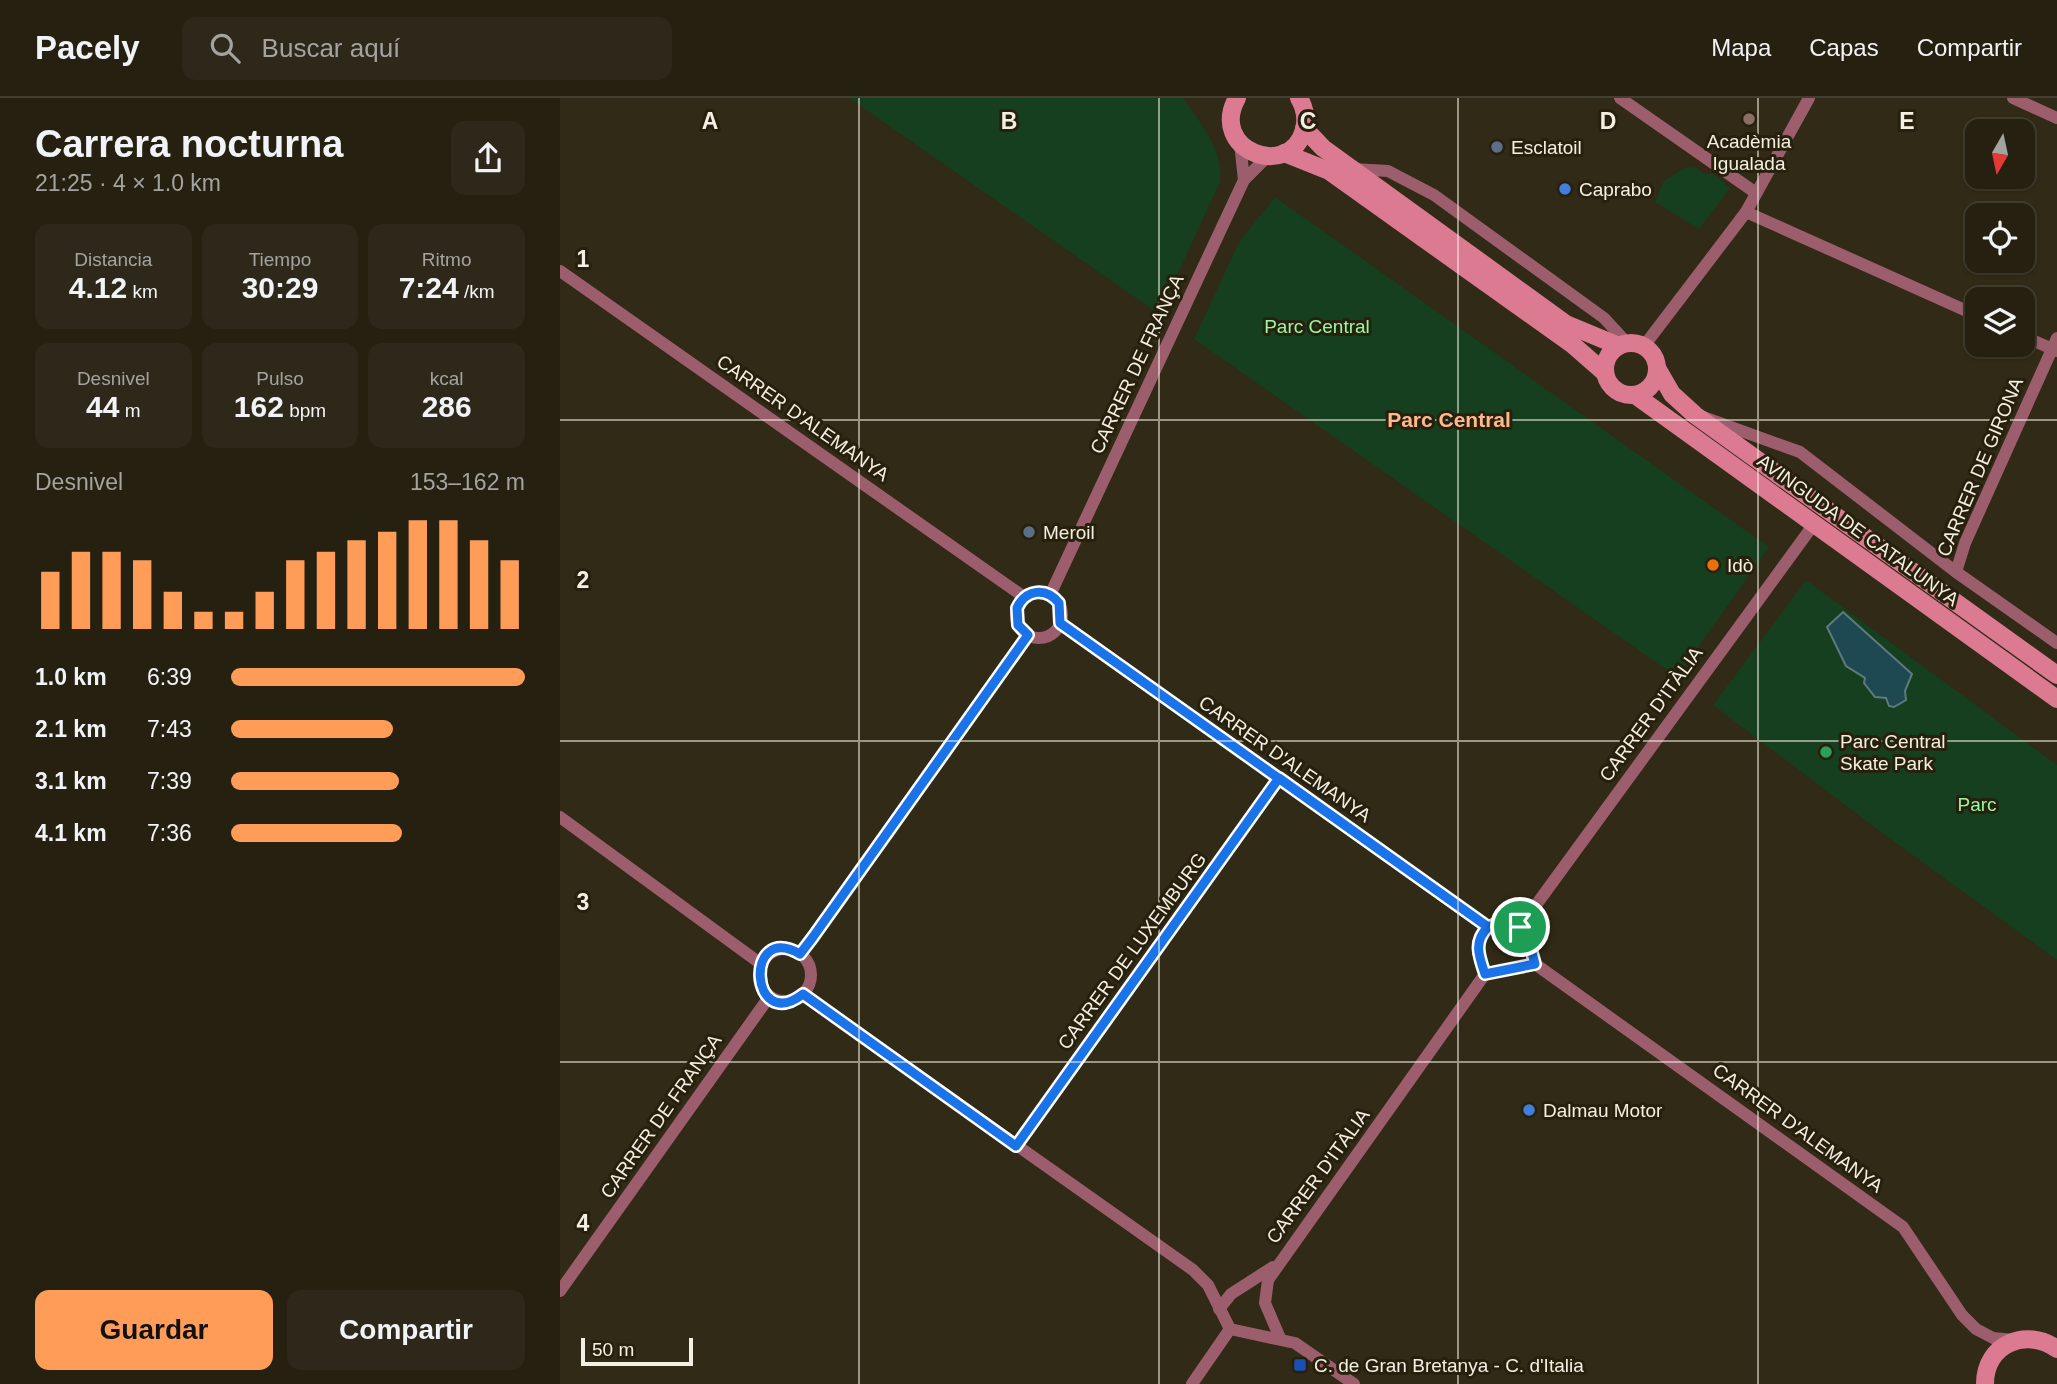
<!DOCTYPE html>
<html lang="es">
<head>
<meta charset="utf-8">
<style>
  :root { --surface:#252010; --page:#2d2819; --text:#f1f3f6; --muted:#a3a39f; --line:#423e30; --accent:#fe9c58 }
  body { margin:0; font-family:Helvetica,sans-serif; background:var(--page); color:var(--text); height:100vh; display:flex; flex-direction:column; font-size:26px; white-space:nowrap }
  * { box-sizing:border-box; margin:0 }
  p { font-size:23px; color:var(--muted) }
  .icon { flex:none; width:38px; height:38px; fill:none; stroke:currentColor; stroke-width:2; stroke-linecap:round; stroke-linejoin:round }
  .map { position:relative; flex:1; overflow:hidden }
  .sheet { display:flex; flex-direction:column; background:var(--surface); width:560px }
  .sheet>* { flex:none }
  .needle { width:46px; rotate:189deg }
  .buttons { position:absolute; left:1405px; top:21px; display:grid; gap:14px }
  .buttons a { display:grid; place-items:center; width:70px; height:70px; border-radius:14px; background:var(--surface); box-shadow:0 2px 5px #0004,0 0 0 2px var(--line); font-size:35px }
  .scale { position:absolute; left:21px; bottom:18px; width:112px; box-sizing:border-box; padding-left:7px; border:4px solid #f4efe3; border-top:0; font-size:19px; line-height:24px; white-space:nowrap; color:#f4efe3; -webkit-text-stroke:5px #27200d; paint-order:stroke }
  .pin { position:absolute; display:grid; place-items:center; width:60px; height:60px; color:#fff; margin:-30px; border:4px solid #fff; border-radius:50%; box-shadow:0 2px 7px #0007 }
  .round { display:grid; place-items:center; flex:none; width:74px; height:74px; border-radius:14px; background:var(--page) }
  .summary { display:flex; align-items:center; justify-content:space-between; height:119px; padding:0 35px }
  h1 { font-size:38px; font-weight:600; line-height:52px }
  .metrics { display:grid; grid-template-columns:repeat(3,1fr); gap:10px; height:119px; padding:7px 35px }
  .metrics div { display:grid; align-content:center; border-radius:14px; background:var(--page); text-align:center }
  .metrics b { font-size:30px; font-weight:600 }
  .metrics small { font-size:19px; font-weight:400 }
  .metrics p { font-size:19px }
  .chart { height:196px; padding:14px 35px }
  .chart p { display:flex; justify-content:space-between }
  .chart svg { width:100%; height:126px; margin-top:7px; stroke:var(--accent); stroke-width:6 }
  .primary-button { display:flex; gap:14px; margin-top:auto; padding:14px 35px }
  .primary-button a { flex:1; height:80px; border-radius:14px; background:var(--accent); color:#111; font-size:28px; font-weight:600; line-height:80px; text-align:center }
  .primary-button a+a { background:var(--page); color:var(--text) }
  ul { padding:0 35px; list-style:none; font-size:23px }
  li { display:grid; grid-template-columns:112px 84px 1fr; align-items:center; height:52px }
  li i { height:18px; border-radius:9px; background:var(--accent) }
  header { display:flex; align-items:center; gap:42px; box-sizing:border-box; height:98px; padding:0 35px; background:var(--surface); border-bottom:2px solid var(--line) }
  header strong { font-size:33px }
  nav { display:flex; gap:38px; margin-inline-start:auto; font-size:24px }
  .search { width:490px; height:63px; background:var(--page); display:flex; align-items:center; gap:18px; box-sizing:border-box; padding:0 24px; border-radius:14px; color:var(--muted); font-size:26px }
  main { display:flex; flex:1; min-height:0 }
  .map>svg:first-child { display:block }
  .green { fill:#153f1e }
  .water { fill:#1e4852; stroke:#5e7a7e; stroke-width:2 }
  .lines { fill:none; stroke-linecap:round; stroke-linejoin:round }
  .street { stroke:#9c5e6d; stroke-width:12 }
  .secondary { stroke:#dc7a92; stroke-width:18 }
  .route-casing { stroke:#fff; stroke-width:14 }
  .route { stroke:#1a73e8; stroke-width:9 }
  .grid { fill:none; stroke:#f4efe3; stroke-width:2; stroke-opacity:0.55 }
  .education-dot { fill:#8d6e63; stroke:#27200d; stroke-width:2.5 }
  .service-dot { fill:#5c6f8a; stroke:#27200d; stroke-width:2.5 }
  .shop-dot { fill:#3f7fe0; stroke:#27200d; stroke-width:2.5 }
  .food-dot { fill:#e8710a; stroke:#27200d; stroke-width:2.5 }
  .leisure-dot { fill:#2e9e5b; stroke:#27200d; stroke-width:2.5 }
  .transit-dot { fill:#1a4fb4; stroke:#27200d; stroke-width:2.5 }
  .labels { text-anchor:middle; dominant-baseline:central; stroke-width:6; stroke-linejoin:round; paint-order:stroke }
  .poi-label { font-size:19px; fill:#f4efe3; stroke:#27200d; text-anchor:start }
  .park-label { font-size:19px; fill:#92faa3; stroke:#27200d }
  .street-label { font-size:19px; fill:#f4efe3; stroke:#27200d }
  .neighbourhood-label { font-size:21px; font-weight:bold; fill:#feb98c; stroke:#27200d }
  .grid-label { font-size:23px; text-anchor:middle; font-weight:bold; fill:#f4efe3; stroke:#27200d; stroke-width:6; stroke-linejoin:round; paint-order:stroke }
</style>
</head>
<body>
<header>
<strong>Pacely</strong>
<div class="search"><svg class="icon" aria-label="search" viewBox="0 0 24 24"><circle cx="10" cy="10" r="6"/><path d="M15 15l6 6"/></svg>Buscar aquí</div>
<nav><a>Mapa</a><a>Capas</a><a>Compartir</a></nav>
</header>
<main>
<section class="sheet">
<div class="summary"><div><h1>Carrera nocturna</h1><p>21:25 · 4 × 1.0 km</p></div><a class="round"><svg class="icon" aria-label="share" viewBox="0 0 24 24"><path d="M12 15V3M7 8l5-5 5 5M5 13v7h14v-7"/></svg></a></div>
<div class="metrics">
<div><p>Distancia</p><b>4.12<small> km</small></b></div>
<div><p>Tiempo</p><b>30:29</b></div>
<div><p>Ritmo</p><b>7:24<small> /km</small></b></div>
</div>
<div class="metrics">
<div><p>Desnivel</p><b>44<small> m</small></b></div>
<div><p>Pulso</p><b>162<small> bpm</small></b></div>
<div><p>kcal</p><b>286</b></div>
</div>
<div class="chart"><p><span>Desnivel</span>153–162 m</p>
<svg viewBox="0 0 160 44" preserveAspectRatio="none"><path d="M5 44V24M15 44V17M25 44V17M35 44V20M45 44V31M55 44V38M65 44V38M75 44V31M85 44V20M95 44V17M105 44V13M115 44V10M125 44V6M135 44V6M145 44V13M155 44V20"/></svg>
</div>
<ul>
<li><b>1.0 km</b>6:39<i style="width:100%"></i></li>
<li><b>2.1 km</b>7:43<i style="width:55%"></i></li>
<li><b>3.1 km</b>7:39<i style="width:57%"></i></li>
<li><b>4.1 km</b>7:36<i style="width:58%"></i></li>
</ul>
<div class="primary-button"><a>Guardar</a><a>Compartir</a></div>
</section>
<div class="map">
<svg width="1497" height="1286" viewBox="0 0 1497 1286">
  <rect width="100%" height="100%" fill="#312a16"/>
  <g class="green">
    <path d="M289,0h334c18,26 41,52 37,84l-61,132z"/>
    <path d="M1124,70l11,-1 10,8 7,-2 18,15 -31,41 -44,-27 8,-20z"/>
    <path d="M715,99l494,350 -92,130 -483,-338 45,-97z"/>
    <path d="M1246,482l251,185v195l-172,-125 -172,-130z"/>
  </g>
  <path class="water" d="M1283,514l69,62 -7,17 1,9 -12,7 -5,-1 -3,-8 -11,-1 -11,-14 1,-5 -19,-12 -19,-39z"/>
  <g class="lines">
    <g class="street">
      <path d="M1060,0l136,95"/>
      <path d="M1453,0l44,20"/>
      <path d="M680,45l4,37"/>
      <path d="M793,71l35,2 46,24 170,123 23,25"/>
      <path d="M1186,114l232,104"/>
      <path d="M0,173l464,326"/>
      <path d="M1463,238l34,15"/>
      <path d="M1084,248l102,-134 63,-114"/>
      <path d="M1143,319l97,35 156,120 101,71"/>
      <path d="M1396,474l9,-29 92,-205"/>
      <circle cx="479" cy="517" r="23"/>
      <path d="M490,497l194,-415 24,-24"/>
      <path d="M500,525l427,304"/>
      <path d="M0,719l201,147"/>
      <path d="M960,829l294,-403"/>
      <circle cx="225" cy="877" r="26"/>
      <path d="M240,856l228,-319"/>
      <path d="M975,866l368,263 59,88 14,14 17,9 21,2"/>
      <path d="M925,876c-3,-10 -9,-21 -7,-32 5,-22 34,-28 47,-9 6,8 7,21 10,31"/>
      <path d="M925,876l50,-10"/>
      <path d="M243,896l390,276 15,15 22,44 65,14 59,41"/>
      <path d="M456,1048l263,-368"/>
      <path d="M0,1193l209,-294"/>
      <path d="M659,1211l12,-15 42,-27"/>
      <path d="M720,1240l-15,-35 3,-23 217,-306"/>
      <path d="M632,1286l38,-55"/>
    </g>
    <g class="secondary">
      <path d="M677,0c-29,52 52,83 67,32 3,-12 1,-22 -5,-32"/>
      <path d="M744,30l19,20 243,176 53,22"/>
      <path d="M724,55l45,18 244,174 32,28"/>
      <circle cx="1071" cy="271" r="26"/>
      <path d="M1097,270l15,26 23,21 362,260"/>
      <path d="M1075,297l422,304"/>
      <path d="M1425,1286c0,-40 41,-57 72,-35"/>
    </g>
  </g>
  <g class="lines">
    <g class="route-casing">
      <path id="route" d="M960,829l-16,-6 -16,6c-143,-101 -285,-203 -428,-304l-1,-20c-13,-16 -33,-14 -42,5l1,17 10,10 -215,302 -13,17c-57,-33 -50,81 3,40l213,152 263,-368 209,149c-15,15 -9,29 -3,47l50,-10 -7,-26 -8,-11"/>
    </g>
    <use href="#route" class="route"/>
  </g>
  <path class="grid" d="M299,0v1286M599,0v1286M898,0v1286M1198,0v1286M0,322h1497M0,643h1497M0,964h1497"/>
  <circle class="education-dot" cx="1189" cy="21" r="7"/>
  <g class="service-dot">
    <circle cx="937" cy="49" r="7"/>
    <circle cx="469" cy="434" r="7"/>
  </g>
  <g class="shop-dot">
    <circle cx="1005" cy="91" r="7"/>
    <circle cx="969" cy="1012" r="7"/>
  </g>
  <circle class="food-dot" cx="1153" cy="467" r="7"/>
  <circle class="leisure-dot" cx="1266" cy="654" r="7"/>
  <rect class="transit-dot" x="733" y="1260" width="14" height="14" rx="3.5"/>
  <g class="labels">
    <g class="poi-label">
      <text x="1189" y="43" text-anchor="middle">Acadèmia<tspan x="1189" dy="22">Igualada</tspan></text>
      <text x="951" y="49">Esclatoil</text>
      <text x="1019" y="91">Caprabo</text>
      <text x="483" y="434">Meroil</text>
      <text x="1167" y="467">Idò</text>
      <text x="1280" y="643">Parc Central<tspan x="1280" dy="22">Skate Park</tspan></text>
      <text x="983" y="1012">Dalmau Motor</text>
      <text x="754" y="1267">C. de Gran Bretanya - C. d'Italia</text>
    </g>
    <g class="park-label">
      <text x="757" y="228">Parc Central</text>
      <text x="1417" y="706">Parc</text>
    </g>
    <g class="street-label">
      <text transform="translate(577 266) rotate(-65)">CARRER DE FRANÇA</text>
      <text transform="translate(243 320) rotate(35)">CARRER D'ALEMANYA</text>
      <text transform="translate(1420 369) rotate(-67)">CARRER DE GIRONA</text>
      <text transform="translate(1298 432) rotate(36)">AVINGUDA DE CATALUNYA</text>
      <text transform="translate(1091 616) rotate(-54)">CARRER D'ITÀLIA</text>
      <text transform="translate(725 661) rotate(35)">CARRER D'ALEMANYA</text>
      <text transform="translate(572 853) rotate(-54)">CARRER DE LUXEMBURG</text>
      <text transform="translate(101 1018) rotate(-55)">CARRER DE FRANÇA</text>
      <text transform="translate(1238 1030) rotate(36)">CARRER D'ALEMANYA</text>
      <text transform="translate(758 1078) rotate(-54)">CARRER D'ITÀLIA</text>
    </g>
    <g class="neighbourhood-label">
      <text x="889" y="321">Parc Central</text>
    </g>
  </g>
  <g class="grid-label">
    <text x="150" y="31">A</text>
    <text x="449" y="31">B</text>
    <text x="748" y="31">C</text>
    <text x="1048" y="31">D</text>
    <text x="1347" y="31">E</text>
    <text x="23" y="169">1</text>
    <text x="23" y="490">2</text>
    <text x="23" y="812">3</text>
    <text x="23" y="1133">4</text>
  </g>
</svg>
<div class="buttons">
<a><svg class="needle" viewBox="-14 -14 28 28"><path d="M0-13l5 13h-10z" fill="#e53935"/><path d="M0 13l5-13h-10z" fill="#a3a39f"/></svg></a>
<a><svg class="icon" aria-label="locate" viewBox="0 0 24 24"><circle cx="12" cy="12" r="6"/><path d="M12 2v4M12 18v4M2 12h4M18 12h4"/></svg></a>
<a><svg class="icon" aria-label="layers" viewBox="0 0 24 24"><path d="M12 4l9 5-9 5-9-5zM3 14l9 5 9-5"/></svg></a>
</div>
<div class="scale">50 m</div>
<div class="pin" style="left:960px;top:829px;background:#1e9e55"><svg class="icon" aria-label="arrive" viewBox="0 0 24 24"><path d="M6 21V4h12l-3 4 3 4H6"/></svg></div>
</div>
</main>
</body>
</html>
